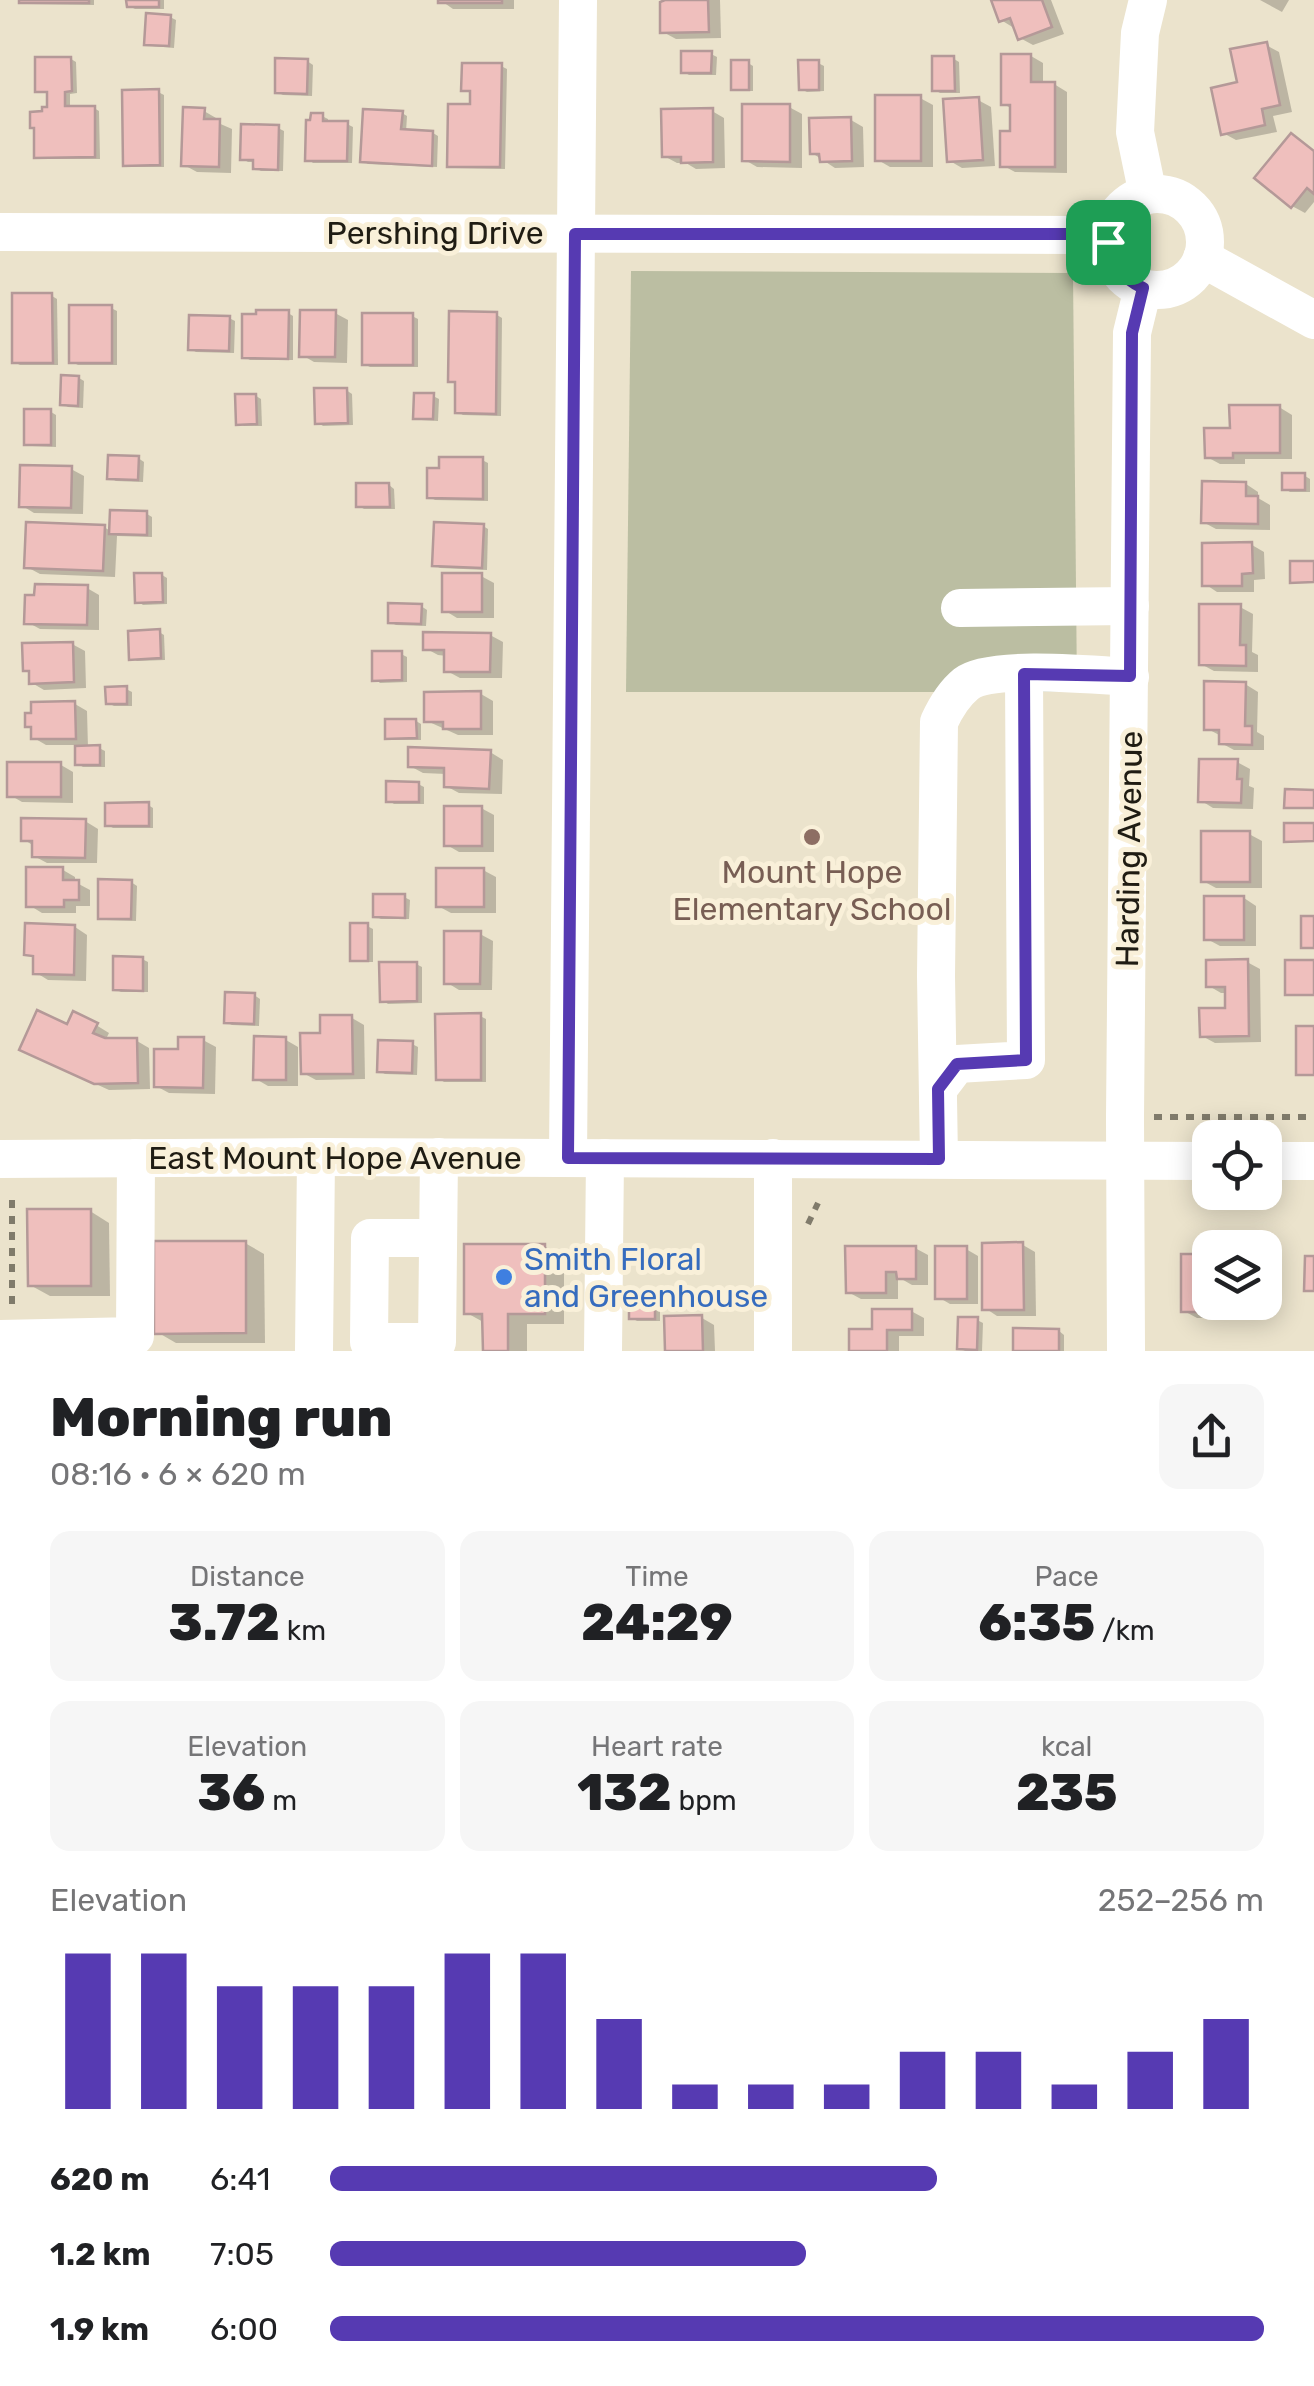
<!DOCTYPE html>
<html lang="en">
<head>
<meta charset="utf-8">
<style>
  :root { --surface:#fff; --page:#f6f6f6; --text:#202124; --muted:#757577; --accent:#563ab2 }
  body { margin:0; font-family:Rubik,sans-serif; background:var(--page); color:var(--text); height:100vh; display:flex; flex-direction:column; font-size:38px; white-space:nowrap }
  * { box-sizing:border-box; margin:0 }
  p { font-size:32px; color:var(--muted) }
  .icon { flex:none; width:55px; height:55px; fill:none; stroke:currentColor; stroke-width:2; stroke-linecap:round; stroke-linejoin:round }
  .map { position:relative; height:1351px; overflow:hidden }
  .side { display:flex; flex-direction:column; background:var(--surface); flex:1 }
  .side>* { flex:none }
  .tools { position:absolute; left:1192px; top:1120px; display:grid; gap:20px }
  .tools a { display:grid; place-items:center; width:90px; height:90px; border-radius:20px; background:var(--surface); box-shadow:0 5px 25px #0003; font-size:50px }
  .pin { position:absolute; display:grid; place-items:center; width:85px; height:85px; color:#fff; margin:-42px; border-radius:20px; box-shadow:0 5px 15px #0006 }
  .round { display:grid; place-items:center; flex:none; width:105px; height:105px; border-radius:20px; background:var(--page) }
  .summary { display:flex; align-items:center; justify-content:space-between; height:170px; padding:0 50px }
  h1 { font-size:55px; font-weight:800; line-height:75px }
  .stats { display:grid; grid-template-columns:repeat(3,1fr); gap:15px; height:170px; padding:10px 50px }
  .stats div { display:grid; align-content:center; border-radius:20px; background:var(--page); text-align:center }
  .stats b { font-size:50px; font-weight:800 }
  .stats small { font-size:28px; font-weight:400 }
  .stats p { font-size:28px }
  .chart { height:280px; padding:20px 50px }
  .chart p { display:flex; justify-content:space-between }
  .chart svg { width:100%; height:180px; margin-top:10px; stroke:var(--accent); stroke-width:6 }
  ul { padding:0 50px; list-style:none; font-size:32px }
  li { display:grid; grid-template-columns:160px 120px 1fr; align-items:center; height:75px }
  li i { height:25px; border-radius:12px; background:var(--accent) }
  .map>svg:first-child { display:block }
  .green { fill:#bbbea2 }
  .shadow { fill:#0003 }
  .building { fill:#efbfbd; stroke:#b49998; stroke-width:2.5 }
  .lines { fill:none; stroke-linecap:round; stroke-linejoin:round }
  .path { stroke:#807b6b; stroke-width:6; stroke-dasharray:8 8; stroke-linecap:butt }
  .minor { stroke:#fff; stroke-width:38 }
  .route-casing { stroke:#fff; stroke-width:20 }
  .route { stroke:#563ab2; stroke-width:12 }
  .education-dot { fill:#8d6e63; stroke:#f9f0d9; stroke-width:4 }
  .shop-dot { fill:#3f7fe0; stroke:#f9f0d9; stroke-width:4 }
  .labels { text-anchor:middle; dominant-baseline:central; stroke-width:10; stroke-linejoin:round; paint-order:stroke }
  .street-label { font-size:32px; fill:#1f1c13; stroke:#f9f0d9 }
  .education-label { font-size:32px; fill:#785e54; stroke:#f9f0d9 }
  .shop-label { font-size:32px; fill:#366cbe; stroke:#f9f0d9; text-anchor:start }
</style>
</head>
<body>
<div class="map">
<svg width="1314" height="1351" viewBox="0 0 1314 1351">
  <rect width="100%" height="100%" fill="#ebe3cc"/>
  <path class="green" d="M631,271l442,2 4,419h-451z"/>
  <g class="shadow">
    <path d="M22,0h72v5l-67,-1z"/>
    <path d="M129,0h35v9h-29l-6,-3z"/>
    <path d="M440,0h74v9h-61z"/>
    <path d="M667,0h53l1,38 -45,1 -13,-7z"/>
    <path d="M993,0h58l13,34 -31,11 -13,-7 -6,-10 -13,-8z"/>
    <path d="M1260,0h29l-7,12z"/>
    <path d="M170,17l6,3 -2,28 -22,-2 -5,-3z"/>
    <path d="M1266,45l13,7 13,60 -19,4 4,16 -41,8 -13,-7 17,-49z"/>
    <path d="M711,54l6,3 -1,18h-27l-5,-3z"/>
    <path d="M1031,56l12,7v21h11l13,8v81l-52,-1 -13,-7 10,-32 1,-24 -10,-5z"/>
    <path d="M71,59l5,3 1,31 -7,1v15l24,-1 5,3 1,48h-58l-5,-3 13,-47 -1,-15 -11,-4z"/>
    <path d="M954,59l5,3 1,31h-20l-5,-3z"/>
    <path d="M307,61l6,4 -1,31 -29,-1 -6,-3z"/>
    <path d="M748,63l5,3v25h-14l-5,-3z"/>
    <path d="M818,63l6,3v25l-17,1 -6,-3z"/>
    <path d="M501,66l6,3 -2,100 -50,-1 -6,-3 23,-58 1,-14 -9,-3z"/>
    <path d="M158,92l6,3v72h-33l-6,-3z"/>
    <path d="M920,98l13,7v62h-43l-12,-7z"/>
    <path d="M978,100l13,7 4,59 -33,2 -12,-7z"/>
    <path d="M789,107l13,7v54l-45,-1 -12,-7z"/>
    <path d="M204,111l12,7v4l16,7 -1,44 -34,-1 -13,-7z"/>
    <path d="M712,111l12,7 1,50 -29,1 -10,-6h-9l-13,-7z"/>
    <path d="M402,113l5,3 -1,16 27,1 5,3 -1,31 -69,-3 -5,-3z"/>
    <path d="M322,116l6,3v5h19l6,3 -1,36h-39l-5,-4z"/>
    <path d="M851,120l12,7 1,40 -29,1 -23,-15z"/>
    <path d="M278,128l6,3 -1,40h-22l-5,-3v-6h-8l-5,-3z"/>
    <path d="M1292,136l22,15v51l-9,11 -13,-7z"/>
    <path d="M52,296l5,3 1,66h-38l-6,-3z"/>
    <path d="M111,308l6,3v54h-39l-6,-3z"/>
    <path d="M288,313l5,3v44h-43l-5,-3z"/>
    <path d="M335,313l13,7 -1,43 -33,-1 -12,-7z"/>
    <path d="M497,315l5,3 -1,98 -38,-1 -5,-3v-28l-7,-4z"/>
    <path d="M412,316l6,3v48h-48l-6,-3z"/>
    <path d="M229,318l6,3 -1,32 -38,-1 -5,-3z"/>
    <path d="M79,378l5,3 -1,27 -15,-1 -6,-4z"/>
    <path d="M346,390l6,4 1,31 -30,1 -6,-4z"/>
    <path d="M256,396l5,3 1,27h-18l-5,-3z"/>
    <path d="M433,396l6,3 -1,22 -17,-1 -5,-3z"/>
    <path d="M1279,407l13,8v44h-47v5h-25l-13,-7 25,-26z"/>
    <path d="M51,412l5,3v32l-24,-1 -5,-3z"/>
    <path d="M138,458l6,4 -1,20 -27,-1 -6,-3z"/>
    <path d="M482,460l6,3v38l-53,-1 -5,-3z"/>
    <path d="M71,469l13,7 -1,38 -49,-1 -13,-8z"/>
    <path d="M1305,476l5,3v13h-20l-6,-4z"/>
    <path d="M1246,484l12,8v6l12,7v25l-54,-1 -13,-7z"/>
    <path d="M389,485l5,4 1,20h-31l-5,-3z"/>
    <path d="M147,514l5,3v20l-35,-1 -2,41 -75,-3 -13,-7 77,-40 8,5z"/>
    <path d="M483,526l5,3 -1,41 -47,-2 -5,-3z"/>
    <path d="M1252,545l12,7 1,27 -11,1v12h-37l-12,-8z"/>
    <path d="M162,575l5,3v26l-24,1 -6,-4z"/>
    <path d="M481,576l13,7v35h-37l-13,-8z"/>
    <path d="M87,588l12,7v35l-59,-1 -13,-7z"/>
    <path d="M421,606l6,4 -1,16 -30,-1 -6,-3z"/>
    <path d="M1240,607l13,7 -1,38 6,3v17l-44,-1 -13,-7z"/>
    <path d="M159,632l5,3 1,25 -28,1 -6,-3z"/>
    <path d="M490,635l13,7 -1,36h-42l-13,-7v-15l-9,-1 -13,-7z"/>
    <path d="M72,644l13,7 1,37 -42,2 -12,-7 -1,-10 -6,-3z"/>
    <path d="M401,654l6,3v25l-27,1 -5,-4z"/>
    <path d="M1245,684l13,8 -1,40 7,4v14h-30l-13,-7v-7l-15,-8z"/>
    <path d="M126,689l6,3v14h-18l-6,-3z"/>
    <path d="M481,694l12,7v34h-35l-31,-14z"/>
    <path d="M75,704l12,7 1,37h11l6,3v16h-22l-5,-3 -1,-19h-31l-12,-7v-9l-7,-3z"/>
    <path d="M416,721l5,3v16h-28l-5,-3z"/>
    <path d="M490,752l13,8 -1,34 -43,-1 -13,-7v-12l-23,-1 -13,-7z"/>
    <path d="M1237,762l13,7 -1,17 5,2 -1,21 -40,-1 -13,-8z"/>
    <path d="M61,765l12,7v31l-51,-1 -12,-7z"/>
    <path d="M418,784l6,3v17h-30l-6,-4z"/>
    <path d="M148,805l5,3v20h-40l-5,-3z"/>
    <path d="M481,808l13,7v37h-35l-12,-7z"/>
    <path d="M85,821l13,8 -1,34h-50l-13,-7v-10l-11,-7z"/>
    <path d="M1249,834l13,7v47h-46l-13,-7z"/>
    <path d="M63,870l12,7v5l15,8v16h-14v7h-34l-13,-8z"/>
    <path d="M483,870l13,7v36h-45l-13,-7z"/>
    <path d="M131,882l6,4 -1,35 -30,-1 -6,-3z"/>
    <path d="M404,897l6,3 -1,19h-28l-6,-3z"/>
    <path d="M1244,898l12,8v40h-36l-13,-7z"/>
    <path d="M367,926l6,3v33h-15l-6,-3z"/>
    <path d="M75,927l12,8 -1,46 -38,-1 -13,-8 1,-13 -9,-5z"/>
    <path d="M480,934l13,7 -1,49h-33l-13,-8z"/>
    <path d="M142,959l6,3v30h-27l-6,-3z"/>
    <path d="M1247,962l13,7 1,73 -46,1 -13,-7 26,-25 -1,-18h-6l-12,-7z"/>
    <path d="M416,964l6,3v36l-34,1 -6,-4z"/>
    <path d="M254,995l6,4 -1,27 -27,-1 -6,-3z"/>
    <path d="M480,1016l6,3v63h-42l-6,-4z"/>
    <path d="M352,1018l12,7 1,54 -49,1 -13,-7 19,-38z"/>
    <path d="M96,1025l13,8 -4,8h32l12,7 1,41 -41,1 -74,-34 33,-28z"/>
    <path d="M203,1040l13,7 -1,47 -46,-1 -13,-7 25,-34z"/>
    <path d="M286,1040l12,7v39h-30l-12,-7z"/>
    <path d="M412,1044l6,3 -1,28 -32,-1 -5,-3z"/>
    <path d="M90,1211l19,12 1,73h-60l-20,-11z"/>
    <path d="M245,1243l19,11 1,89h-89l-19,-11z"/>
    <path d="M1023,1245l12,7 1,64h-39l-12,-8z"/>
    <path d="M544,1246l20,12v66h-37v27h-42v-28l-18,-10z"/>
    <path d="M915,1248l13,7v30h-16l-14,-8v22h-37l-13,-7z"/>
    <path d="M966,1249l12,7v48h-28l-12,-7z"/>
    <path d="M1210,1257v45h21v16h-34l-13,-7z"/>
    <path d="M654,1302l6,3v16h-23l-5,-3z"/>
    <path d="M911,1311l13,7v18h-25v15h-48l23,-19z"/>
    <path d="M702,1318l12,7 1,26h-47z"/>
    <path d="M977,1320l6,3 -1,28h-17l-5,-3z"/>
    <path d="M1059,1331l5,4v16h-48z"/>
  </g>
  <g class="building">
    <rect x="19" y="0" width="70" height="3"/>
    <path d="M126,0h33v7h-32z"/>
    <rect x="438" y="0" width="64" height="3"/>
    <path d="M665,0h43l1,32 -49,1v-31z"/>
    <path d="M991,0h51l10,27 -34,13 -8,-22 -11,4z"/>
    <path d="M146,13l25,2 -2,31 -25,-1z"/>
    <path d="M1267,42l13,63 -18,4 3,16 -44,10 -10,-47 26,-6 -7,-33z"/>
    <path d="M681,51h31l-1,22h-30z"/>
    <path d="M1001,54h30v28h24v85h-55v-36h10v-26h-9z"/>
    <path d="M932,56h22l1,35h-23z"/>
    <path d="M35,57h36l1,34 -7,1v14h30v51l-61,1v-30h-4v-16l12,-1v-4h5v-15h-12z"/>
    <path d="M275,58l33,1 -1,35 -32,-1z"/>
    <rect x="731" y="60" width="18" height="30"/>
    <path d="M798,60h21v30h-20z"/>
    <path d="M462,63h40l-2,104h-53l1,-63h22v-13h-9z"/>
    <path d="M159,89l1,76 -37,1 -1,-76z"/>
    <rect x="875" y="95" width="46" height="66"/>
    <path d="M979,97l4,63 -36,2 -4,-63z"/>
    <path d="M742,104h48v58l-48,-1z"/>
    <path d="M183,107l22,1 -1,11h16l-1,48 -38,-1z"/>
    <path d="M713,108v54l-32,1v-6h-19l-1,-48z"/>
    <path d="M363,109l40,2 -2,18 32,2 -1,35 -72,-4z"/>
    <path d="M311,113h12v8h25l-1,40h-42l1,-41h4z"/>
    <path d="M851,117l1,44 -32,1 -1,-8h-9l-1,-36z"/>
    <path d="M241,124l38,1 -1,45 -25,-1v-9h-13z"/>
    <path d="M1291,133l23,18v43l-7,-6 -16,20 -37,-30z"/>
    <path d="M12,293h40l1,70h-41z"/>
    <rect x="69" y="305" width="43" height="58"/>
    <path d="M256,310h33l-1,49 -46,-1v-44h14z"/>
    <path d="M300,310h36l-1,47h-36z"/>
    <path d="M449,311l48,1 -1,102 -41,-1v-31h-7z"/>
    <rect x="362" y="313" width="51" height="52"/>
    <path d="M189,315l41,1 -1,35 -41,-1z"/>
    <path d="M61,375l18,1 -1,30 -18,-1z"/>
    <path d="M314,388h33l1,35 -33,1z"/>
    <path d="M414,393h20l-1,26h-20z"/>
    <path d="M235,394h21l1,30 -21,1z"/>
    <path d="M1229,405h51v48h-47v5h-28l-1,-30h26z"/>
    <rect x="24" y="409" width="27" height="36"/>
    <path d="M108,455l31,1 -1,24 -31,-1z"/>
    <path d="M439,457h44v42l-56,-1v-30h12z"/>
    <path d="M20,465l52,1 -1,42 -52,-1z"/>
    <rect x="1282" y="473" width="23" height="17"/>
    <path d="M1202,481l44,1v14h12v28l-57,-1z"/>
    <path d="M356,483h33l1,24h-34z"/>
    <path d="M110,510l37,1v24l-38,-1z"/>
    <path d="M26,522l79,3 -2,46 -79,-3z"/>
    <path d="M434,522l50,2 -2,44 -50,-2z"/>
    <path d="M1252,542l1,31 -11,1v12h-40v-43z"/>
    <path d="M1290,561h24v21l-24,1z"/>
    <path d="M134,573h28l1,29 -28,1z"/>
    <rect x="442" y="573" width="40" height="39"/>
    <path d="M35,584l53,1 -1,40 -63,-1 1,-29h9z"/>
    <path d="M388,603l34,1 -1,20 -33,-1z"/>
    <path d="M1199,604h42l-1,41h6v21l-47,-1z"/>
    <path d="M160,629l1,29 -32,2 -1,-29z"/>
    <path d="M423,632l68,1 -1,39h-46v-22h-21z"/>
    <path d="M73,642l1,40 -45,2v-13h-6l-1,-28z"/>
    <path d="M372,651h30v29l-30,1z"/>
    <path d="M1204,681l42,1 -1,44h7v19l-33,-1v-14h-15z"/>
    <path d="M127,686v18h-21l-1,-17z"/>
    <path d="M481,691v38h-38v-7h-19v-30z"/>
    <path d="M75,701l1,38h-45v-12h-6v-14h6v-11z"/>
    <path d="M385,719h31l1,19 -32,1z"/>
    <path d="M100,745v20h-25v-19z"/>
    <path d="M408,747l83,3 -2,39 -45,-2v-19l-36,-1z"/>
    <path d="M1199,759h39l-1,20h5l-1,24 -43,-1z"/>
    <rect x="7" y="762" width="54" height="35"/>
    <path d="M386,781l33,1v20h-33z"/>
    <path d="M1285,789l29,1v18h-30z"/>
    <path d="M149,802v24h-44v-23z"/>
    <rect x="444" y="806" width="38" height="40"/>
    <path d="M21,818l65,1 -1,39 -53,-1v-16h-11z"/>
    <path d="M1284,823h30v18l-30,1z"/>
    <rect x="1201" y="831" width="49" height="51"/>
    <path d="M26,867h37v13h16v20h-15v7h-38z"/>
    <rect x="436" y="868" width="48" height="39"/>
    <path d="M98,879l34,1 -1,39h-33z"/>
    <path d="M373,894h32v24l-32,-1z"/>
    <rect x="1204" y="896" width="40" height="44"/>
    <rect x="1301" y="916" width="13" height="32"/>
    <path d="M25,923l50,2 -1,50 -41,-1v-18l-9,-1z"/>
    <rect x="350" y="923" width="18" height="38"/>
    <path d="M444,931h37l-1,53h-36z"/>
    <path d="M113,956l30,1v34l-30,-1z"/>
    <path d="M1248,959l1,77 -49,1 -1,-29h26v-21h-19v-27z"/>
    <rect x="1285" y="960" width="29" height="35"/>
    <path d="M379,962h38v39l-37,1z"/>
    <path d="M225,992l30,1 -1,31 -30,-1z"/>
    <path d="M37,1010l30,14 6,-13 25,12 -5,10 12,5h32l1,45 -44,1 -75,-34z"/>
    <path d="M481,1013v67h-45l-1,-66z"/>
    <path d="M320,1015h32l1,59h-52l-1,-41h20z"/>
    <rect x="1296" y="1026" width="18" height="49"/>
    <path d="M254,1036l32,1v43h-33z"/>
    <path d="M178,1037h26l-1,51 -49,-1v-38h24z"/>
    <path d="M378,1040l35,1 -1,32 -35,-1z"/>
    <path d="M27,1209h64v77h-63z"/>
    <path d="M154,1241h92v92l-92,1z"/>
    <path d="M1023,1242l1,68h-42v-67z"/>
    <path d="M464,1244h81v70h-37v37h-25l-1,-37h-18z"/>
    <path d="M845,1246h71v33h-19l-1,-7h-10v21h-40z"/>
    <rect x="935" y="1246" width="32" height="53"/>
    <path d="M1181,1254h29v48h9v10h-38z"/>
    <path d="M1305,1256h9v35h-10z"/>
    <rect x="629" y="1299" width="26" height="20"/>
    <path d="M872,1309h40v21h-25v21h-38v-22h23z"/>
    <path d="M702,1315l1,36h-38l-1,-35z"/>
    <path d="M958,1317h20l-1,33 -20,-1z"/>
    <path d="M1013,1328l46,1v22h-46z"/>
  </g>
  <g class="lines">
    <g class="path">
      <path d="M1154,1117h160"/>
      <path d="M12,1200v109"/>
      <path d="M808,1224l10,-21"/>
    </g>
    <g class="minor">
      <path d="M1148,0l-8,33 -5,99 13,63"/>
      <circle cx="1157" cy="242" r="48"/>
      <path d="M0,232l1081,3 27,7"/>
      <path d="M1202,258l112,62"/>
      <path d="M960,608l170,-2"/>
      <path d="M938,1089l19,-25 69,-4 -2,-387"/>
      <path d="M568,1158l10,-1158"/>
      <path d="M0,1159l316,-2 894,4"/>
      <path d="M939,1159l-3,-183 3,-254c6,-13 16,-29 27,-38 23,-19 131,-9 164,-7"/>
      <path d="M1265,1161h49"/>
      <path d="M438,1238h-68l-1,104h68l2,-185"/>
      <path d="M0,1339l135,-3 1,-178"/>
      <path d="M314,1351l2,-194"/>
      <path d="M603,1351l2,-193"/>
      <path d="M773,1351v-193"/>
      <path d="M1126,1351l-1,-233 7,-785 11,-45"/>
    </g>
  </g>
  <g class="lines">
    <g class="route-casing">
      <path id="route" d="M575,234h506l27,8c4,23 14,36 35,46l-11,45 -2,343 -106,-2 2,386 -69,4 -19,25 1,70 -371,-1z"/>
    </g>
    <use href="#route" class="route"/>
  </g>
  <circle class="education-dot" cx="812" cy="837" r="10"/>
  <circle class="shop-dot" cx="504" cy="1277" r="10"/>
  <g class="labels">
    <g class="street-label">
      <text x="435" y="233">Pershing Drive</text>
      <text transform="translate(1129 849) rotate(-89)">Harding Avenue</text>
      <text x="335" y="1158">East Mount Hope Avenue</text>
    </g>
    <g class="education-label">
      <text x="812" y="872">Mount Hope<tspan x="812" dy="37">Elementary School</tspan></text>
    </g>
    <g class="shop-label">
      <text x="524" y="1259">Smith Floral<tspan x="524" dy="37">and Greenhouse</tspan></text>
    </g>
  </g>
</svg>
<div class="tools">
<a><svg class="icon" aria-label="locate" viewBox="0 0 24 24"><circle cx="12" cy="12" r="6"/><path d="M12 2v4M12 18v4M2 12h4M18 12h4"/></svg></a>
<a><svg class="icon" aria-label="layers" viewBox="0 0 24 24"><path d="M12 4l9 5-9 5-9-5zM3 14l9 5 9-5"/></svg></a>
</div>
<div class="pin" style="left:1108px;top:242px;background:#1e9e55"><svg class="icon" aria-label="arrive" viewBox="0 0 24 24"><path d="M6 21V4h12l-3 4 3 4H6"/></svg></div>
</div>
<section class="side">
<div class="summary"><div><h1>Morning run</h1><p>08:16 · 6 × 620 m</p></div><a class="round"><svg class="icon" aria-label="share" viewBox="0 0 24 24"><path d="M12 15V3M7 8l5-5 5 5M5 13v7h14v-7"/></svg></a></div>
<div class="stats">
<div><p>Distance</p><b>3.72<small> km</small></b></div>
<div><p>Time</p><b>24:29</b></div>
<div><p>Pace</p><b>6:35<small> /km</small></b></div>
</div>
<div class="stats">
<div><p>Elevation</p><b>36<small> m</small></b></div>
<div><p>Heart rate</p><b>132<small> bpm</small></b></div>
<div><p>kcal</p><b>235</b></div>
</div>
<div class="chart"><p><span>Elevation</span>252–256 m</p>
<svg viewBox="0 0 160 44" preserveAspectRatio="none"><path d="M5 44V6M15 44V6M25 44V14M35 44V14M45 44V14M55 44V6M65 44V6M75 44V22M85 44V38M95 44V38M105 44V38M115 44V30M125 44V30M135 44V38M145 44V30M155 44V22"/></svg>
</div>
<ul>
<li><b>620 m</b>6:41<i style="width:65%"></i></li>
<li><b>1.2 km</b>7:05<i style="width:51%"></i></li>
<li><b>1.9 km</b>6:00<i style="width:100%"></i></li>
</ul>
</section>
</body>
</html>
